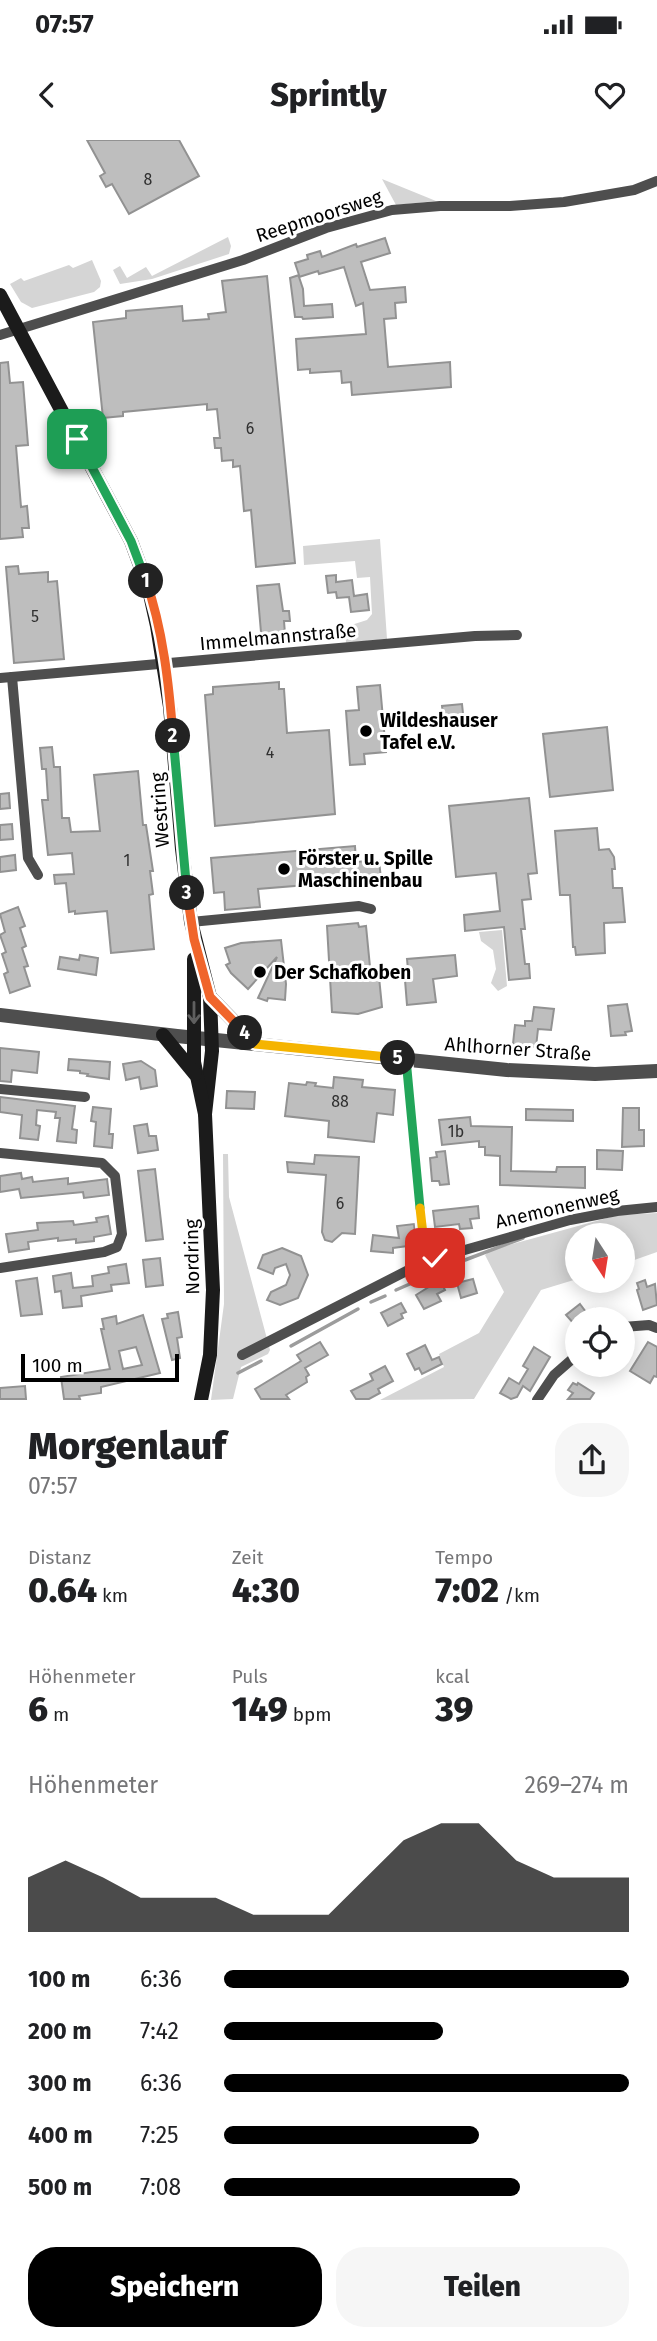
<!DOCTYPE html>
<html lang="de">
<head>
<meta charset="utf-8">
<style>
  :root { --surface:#fff; --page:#f6f6f6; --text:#202124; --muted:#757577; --accent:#000 }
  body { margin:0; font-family:"Fira Sans",sans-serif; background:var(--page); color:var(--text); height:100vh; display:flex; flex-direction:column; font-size:26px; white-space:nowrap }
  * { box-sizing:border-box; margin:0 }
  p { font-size:23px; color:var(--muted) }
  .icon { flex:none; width:38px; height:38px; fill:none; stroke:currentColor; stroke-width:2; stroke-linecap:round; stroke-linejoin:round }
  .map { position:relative; height:1260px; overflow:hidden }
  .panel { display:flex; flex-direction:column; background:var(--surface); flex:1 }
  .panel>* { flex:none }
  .needle { width:46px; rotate:168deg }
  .tools { position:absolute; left:565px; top:1083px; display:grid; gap:14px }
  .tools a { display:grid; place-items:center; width:70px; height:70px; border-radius:50%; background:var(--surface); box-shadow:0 4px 18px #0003; font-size:35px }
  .scale { position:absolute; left:21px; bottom:18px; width:158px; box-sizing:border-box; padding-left:7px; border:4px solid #000; border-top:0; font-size:19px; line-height:24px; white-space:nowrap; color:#000; -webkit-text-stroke:5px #fff; paint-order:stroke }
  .pin { position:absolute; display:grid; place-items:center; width:60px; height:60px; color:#fff; margin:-30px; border-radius:14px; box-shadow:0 4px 10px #0006 }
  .km { position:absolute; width:35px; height:35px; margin:-18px; border-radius:50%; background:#222; color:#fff; font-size:19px; line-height:35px; text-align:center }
  .round { display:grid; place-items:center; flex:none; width:74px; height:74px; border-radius:28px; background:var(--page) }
  .overview { display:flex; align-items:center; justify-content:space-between; height:119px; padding:0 28px }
  h1 { font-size:38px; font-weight:800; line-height:52px }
  .metrics { display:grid; grid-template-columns:repeat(3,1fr); gap:10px; height:119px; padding:7px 28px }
  .metrics div { display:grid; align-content:center }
  .metrics b { font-size:35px; font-weight:800 }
  .metrics small { font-size:19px; font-weight:400 }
  .metrics p { font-size:19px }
  .chart { height:196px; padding:14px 28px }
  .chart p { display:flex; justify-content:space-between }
  .chart svg { width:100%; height:126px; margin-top:7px; fill:var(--accent); opacity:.7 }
  .action { display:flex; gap:14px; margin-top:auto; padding:14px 28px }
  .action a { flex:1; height:80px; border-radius:28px; background:var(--accent); color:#fff; font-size:28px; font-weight:800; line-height:80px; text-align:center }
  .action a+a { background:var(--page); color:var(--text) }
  ul { padding:0 28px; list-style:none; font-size:23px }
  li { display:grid; grid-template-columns:112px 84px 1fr; align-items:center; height:52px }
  li i { height:18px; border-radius:9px; background:var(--accent) }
  .status { display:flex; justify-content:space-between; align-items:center; height:49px; padding:0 35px; background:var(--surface); direction:ltr }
  .status svg { height:19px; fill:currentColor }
  header { display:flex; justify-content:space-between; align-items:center; height:91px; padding:0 28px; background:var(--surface); font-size:32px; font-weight:800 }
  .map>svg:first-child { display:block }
  .green { fill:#d5d5d5 }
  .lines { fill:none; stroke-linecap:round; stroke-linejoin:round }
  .stream { stroke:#9c9c9c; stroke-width:3.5 }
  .building { fill:#bebebe; stroke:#929292; stroke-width:2; fill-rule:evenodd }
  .minor { stroke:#4e4e4e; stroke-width:10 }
  .tertiary { stroke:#4e4e4e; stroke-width:14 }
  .secondary { stroke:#1b1b1b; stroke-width:14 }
  .oneway { stroke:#5f5f5f }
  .split-1-casing { stroke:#fff; stroke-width:14 }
  .split-2-casing { stroke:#fff; stroke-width:14 }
  .split-3-casing { stroke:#fff; stroke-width:14 }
  .split-4-casing { stroke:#fff; stroke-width:14 }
  .split-5-casing { stroke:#fff; stroke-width:14 }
  .split-6-casing { stroke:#fff; stroke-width:14 }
  .split-7-casing { stroke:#fff; stroke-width:14 }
  .split-1 { stroke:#22a559; stroke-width:9 }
  .split-2 { stroke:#f0652b; stroke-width:9 }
  .split-3 { stroke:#22a559; stroke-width:9 }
  .split-4 { stroke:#f0652b; stroke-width:9 }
  .split-5 { stroke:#f5b400; stroke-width:9 }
  .split-6 { stroke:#22a559; stroke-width:9 }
  .split-7 { stroke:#f5b400; stroke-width:9 }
  .poi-dot { fill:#000; stroke:#fff; stroke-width:2.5 }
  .labels { text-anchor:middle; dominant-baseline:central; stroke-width:6; stroke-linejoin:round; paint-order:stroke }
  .number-label { font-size:16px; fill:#303030 }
  .street-label { font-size:19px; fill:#000; stroke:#fff }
  .poi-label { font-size:19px; font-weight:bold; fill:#000; stroke:#fff; text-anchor:start }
</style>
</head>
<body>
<div class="status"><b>07:57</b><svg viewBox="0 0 49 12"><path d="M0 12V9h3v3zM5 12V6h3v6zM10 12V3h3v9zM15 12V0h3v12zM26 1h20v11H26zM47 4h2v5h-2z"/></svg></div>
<header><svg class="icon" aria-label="back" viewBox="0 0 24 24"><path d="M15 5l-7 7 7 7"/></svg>Sprintly<svg class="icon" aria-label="heart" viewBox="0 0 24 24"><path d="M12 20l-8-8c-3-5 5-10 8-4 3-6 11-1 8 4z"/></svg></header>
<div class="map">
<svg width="657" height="1260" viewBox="0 0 657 1260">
  <rect width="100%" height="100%" fill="#fff"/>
  <g class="green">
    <path d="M382,39l54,22 -40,4z"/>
    <path d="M228,97l3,9 -2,8 -77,25 -32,5 -7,-14 7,-4 7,12 19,-11 6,9z"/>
    <path d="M92,120l9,21 -1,6 -6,5 -62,16 -11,-6 -11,-18 11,-6 3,3 45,-16 4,3z"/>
    <path d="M380,399l7,100 -41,4 -1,-16 22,-7 5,-6 -2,-37 -13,1 -2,-17 -51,4 -1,-19z"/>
    <path d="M502,790l5,56 -9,5 -7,-8 5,-14 -3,-19 -12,-9 -2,-9z"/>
    <path d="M223,1014h5l1,43 41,153 -2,4 -27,13 -8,32 -22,1 13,-96z"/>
    <path d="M657,1073v39l-34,12v-28h-45l-1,43 -36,11 -67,109 -94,1 64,-33 -5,-13 40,-21 25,-41 -19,-37 6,-5 127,-35z"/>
  </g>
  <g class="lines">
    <g class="stream">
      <path d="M465,1120l58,-22"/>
      <path d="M396,1150l32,-14"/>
      <path d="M371,1162l14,-6"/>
      <path d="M291,1206l67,-37"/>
      <path d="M238,1233l23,-12"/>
    </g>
  </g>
  <g class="building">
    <path d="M87,0h92l20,36 -70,38 -17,-30 -6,3 -6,-11 5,-3z"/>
    <path d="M385,98l5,15 -29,9 9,28 35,-3 1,15 -11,1 1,15 -12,1 4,48 62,-5 1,25 -99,8 -1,-13 -9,1 -1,-12 -31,2v-4l-12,1 -2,-31 70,-5 -3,-31 -7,3 -12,-39 -25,7 -1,-3 -19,6 4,12 1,17 28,-2 1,13 -30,2 -1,-2h-7l-5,-39 9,-3 -4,-12 13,-4 -1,-4 13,-4 2,6 34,-13 1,3z"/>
    <path d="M267,136l28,287 -39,4 -5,-57 -7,1 -4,-45 -7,1v-7l-11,1 -1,-13h-6l-1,-10h6l-3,-29 -10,1v-6l-84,8v4l-20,2 -10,-96 33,-4v-7l56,-5 1,15 26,-2 -1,-5 18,-2 -4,-31z"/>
    <path d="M8,222l2,21 13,-1 5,63 -12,1 5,61 6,-1 2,22h-7l1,9 -23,2v-176z"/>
    <path d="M18,426l1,8 29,-2v10l9,-1 7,78 -50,4 -8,-96z"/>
    <path d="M336,435v7l16,-2 2,16 13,-2 2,16 -18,2 -2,-15 -12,1 -1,-6 -8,1 -2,-17z"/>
    <path d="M279,444l4,27h6l1,10h-6l1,13 -13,1 1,8 -11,1 -5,-58z"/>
    <path d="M279,542v7h5l3,44 42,-3 6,84 -120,12 -10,-131 8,-1v-7z"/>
    <path d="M380,545l6,67 -22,2 1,10 -15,1 -4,-54 13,-1 -2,-23z"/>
    <path d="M462,564l2,19 -20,2 -2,-19z"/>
    <path d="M607,587l6,63 -63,7 -7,-63z"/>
    <path d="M52,607l2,20h6l2,51h7l2,14 29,-1 -6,-56 44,-4 5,54h3l7,46h-3l3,23 -4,1 5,54 -43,4 -4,-42 -32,3v-3l-6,1 -3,-29 -11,1 -1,-9 20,-1 -2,-21 -24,2 -6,-55h6l-2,-31h-4l-2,-21z"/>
    <path d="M9,653l1,15 -10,1v-15z"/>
    <path d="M529,658l8,75 -9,1 3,25 -9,1 3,29h-4l4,35h4l1,14 -21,2 -5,-53 -39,4 -1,-16 36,-4 -4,-38 -40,4 -7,-71z"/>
    <path d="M12,684l1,15 -13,1v-15z"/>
    <path d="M597,688l2,22 10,-1 5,8 1,12h-3l1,19h9l3,34 -21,1 1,30 -29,2 -1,-8h-2l-3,-52h-10l-5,-64z"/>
    <path d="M355,706l1,16 23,-2 2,19 -123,10 2,18 -35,3 -1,-18 -10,1 -3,-35z"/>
    <path d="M15,715l1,15 -16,2v-15z"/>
    <path d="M18,767l7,19 -5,2 6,18 -4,2 6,18 -4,1 6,19 -20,7 -6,-19 4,-2 -6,-18 4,-2 -6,-17 5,-3 -5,-18z"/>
    <path d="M358,783l1,4 7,-1 5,51h8l3,30 -24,7 -26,-2 -5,-86z"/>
    <path d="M281,800l5,44 -1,16 -17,-2 -1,3 -9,-3 19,-41 -29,32 -17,-16 -5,-8 4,-2 -5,-15 16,-5z"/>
    <path d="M80,815l18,3 -2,17 -38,-6 2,-12 19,3z"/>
    <path d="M455,815l2,21 -24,3 3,23 -29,3 -2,-25h4l-2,-21z"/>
    <path d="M627,864l5,27 -7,1 1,3 -15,1 -3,-30z"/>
    <path d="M534,867l20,2 -3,21 -13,-1 -2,18 -23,-3 2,-19 10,1v-5h7z"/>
    <path d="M0,908l39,4 -2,21 -25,-3 -1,12 -11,-1z"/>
    <path d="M69,919l41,3 -1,17 -22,-3 1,-2 -8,-1v-2l-12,-1z"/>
    <path d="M141,921l14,9 2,16 -16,3 -2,-12 -13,3 -3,-16z"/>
    <path d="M334,937l29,3 -1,7 33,3 -2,25 -16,-2 -3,29 -46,-5 1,-16 -44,-5 4,-33 17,2 1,-3 9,1 -1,3 18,2z"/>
    <path d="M227,951l28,1 -1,17 -28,-1z"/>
    <path d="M0,957l75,9 -3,23 5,1 -1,13 -19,-2 3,-23h-5l1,-6 -19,-2 -1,15 4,1 -2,14 -18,-2 2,-23 -22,-3z"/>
    <path d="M93,967l18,2 -2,25h4l-1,14 -18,-2 2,-24 -5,-1z"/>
    <path d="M623,968h16v22h5v16l-22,1z"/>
    <path d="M526,969l47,1v11l-47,-1z"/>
    <path d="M470,977l1,9 41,1 -1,44 45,1 1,-5h28v21l-85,-3v-29l-15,-1v-8h-6v-6l-37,4 -3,-25z"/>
    <path d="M147,984l2,12h7l2,14 -20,3 -4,-27z"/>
    <path d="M597,1010l26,1 -1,19 -25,-1z"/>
    <path d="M445,1011l4,33 -9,1 -1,-4h-7l-2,-23 7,-1 -1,-5z"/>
    <path d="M315,1015l44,2 -4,77 -13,-1 -10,9 -7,-2 -3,-8 4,-57 -38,-3 -1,-10 27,2z"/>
    <path d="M155,1029l8,70 -17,2 -8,-70z"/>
    <path d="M21,1033l1,6 10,-2 1,5 35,-4v6l39,-5 2,16 -25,3 -1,-6 -62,6 -2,-9 -19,3v-16z"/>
    <path d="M478,1066l1,12 -9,1 2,9 -12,1 -1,-5 -24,3 -2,-16z"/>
    <path d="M108,1076l3,18 -17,3v4l-18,2v-4l-18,2v-3l-30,4 1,7 -20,3 -3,-18 32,-4 -1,-7 36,-2 1,4 23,-3 -1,-4z"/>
    <path d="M414,1084l2,21 -23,3v5l-22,-2 2,-16 26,3 -2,-12z"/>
    <path d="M282,1108l19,8 7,19 -10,23 -18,7 -13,-5 4,-8 15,-7 4,-10 -4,-11 -11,4 -2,6 -15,-6 5,-13z"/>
    <path d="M160,1118l3,27 -17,2 -3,-27z"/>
    <path d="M126,1124l3,19 -18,2 1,6 -31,5 1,10 -19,2 -2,-17 -6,1 -2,-16 18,-3 2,15 20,-2 -1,-10 17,-3 -1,-6z"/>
    <path d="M37,1138l5,36 -21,2 -5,-35z"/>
    <path d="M473,1139l4,14 -16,5 -4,-15z"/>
    <path d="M440,1140l5,10 -8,4 4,7 -17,8 -8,-14z"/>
    <path d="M645,1140l2,7 8,-3 2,21 -14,5 -6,-20 2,-1 -2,-6z"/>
    <path d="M401,1163l5,9 -5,2 2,4 -15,8 -7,-13z"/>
    <path d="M580,1164l6,8 9,-3 3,11h-20l-3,5 -9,-10z"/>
    <path d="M178,1172l4,25 -5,1 3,20 -8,2 -10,-41 6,-1 -1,-4z"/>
    <path d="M143,1175l17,58 -59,14v6l-22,3 1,3h-16l-3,-22 49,-8 -9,-40h3l-2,-10 14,-3 1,8zM136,1207l6,18 -19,4 -4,-18z"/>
    <path d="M320,1202l8,13 -23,13 4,7 -3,2 1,5 -21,13 3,4h-28l-6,-10 46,-28 -4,-6z"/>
    <path d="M648,1202l9,5v30l-3,-1 -4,7 -20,-12z"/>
    <path d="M425,1205l7,15 7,-3 3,7 -20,10 -3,-6 -4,2 -8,-16z"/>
    <path d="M534,1207l16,10 -20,34 -7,-5 -6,11 -6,2 -11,-6 9,-15 10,6 9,-15 -5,-3z"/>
    <path d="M385,1226l8,15 -15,8 2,4 -11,6h-13l-5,-8 22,-11 -3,-6z"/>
    <path d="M573,1243l4,2 1,-2 16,10 -4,6h-22l5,-6 -5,-3z"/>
    <path d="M25,1246l1,13h-26v-11z"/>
  </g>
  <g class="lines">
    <g class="minor">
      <path d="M0,195l243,-75 83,-32 66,-18 48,-4h70l54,-4 70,-12 23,-9"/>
      <path d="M12,537l16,181 10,17"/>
      <path d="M0,538l475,-42 42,-1"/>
      <path d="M191,782l168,-16 12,3"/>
      <path d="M406,919l20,202"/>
      <path d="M0,949l85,8"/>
      <path d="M0,1013l102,10 13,13 7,58 -5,13 -13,5 -104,16"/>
      <path d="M623,1187l26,-2 8,3"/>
      <path d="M242,1215l184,-94 144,-41 47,-9 40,-4"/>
      <path d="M537,1260l17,-25 24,-21"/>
    </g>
    <path class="tertiary" d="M0,875l177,21 330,34 88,4 62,-3"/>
    <g class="secondary">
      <path d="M0,155l131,246 18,49 8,36 13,81 12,142 9,73 19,75 2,54 -7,63"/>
      <path d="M194,819v103l11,52 8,176 -3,65 -9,45"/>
      <path d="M210,857l45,46"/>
      <path d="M163,895l32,39"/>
    </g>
  </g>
  <defs><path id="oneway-shaft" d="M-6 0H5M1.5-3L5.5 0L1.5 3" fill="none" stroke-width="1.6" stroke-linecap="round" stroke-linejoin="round" transform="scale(1.75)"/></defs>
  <use class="oneway" href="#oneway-shaft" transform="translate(194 873) rotate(90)"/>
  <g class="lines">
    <g class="split-1-casing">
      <path id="split-1" d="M77,299l54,102 15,40"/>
    </g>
    <g class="split-2-casing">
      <path id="split-2" d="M146,441c17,48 23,104 27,155"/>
    </g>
    <g class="split-3-casing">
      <path id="split-3" d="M173,596l14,157"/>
    </g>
    <g class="split-4-casing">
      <path id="split-4" d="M187,753l7,46 16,58 35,36"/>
    </g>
    <g class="split-5-casing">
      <path id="split-5" d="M245,893l10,11 143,14"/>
    </g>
    <g class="split-6-casing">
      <path id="split-6" d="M398,918l8,1 14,149"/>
    </g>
    <g class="split-7-casing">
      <path id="split-7" d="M420,1068l6,53 9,-3"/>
    </g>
    <use href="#split-1" class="split-1"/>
    <use href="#split-2" class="split-2"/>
    <use href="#split-3" class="split-3"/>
    <use href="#split-4" class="split-4"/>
    <use href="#split-5" class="split-5"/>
    <use href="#split-6" class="split-6"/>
    <use href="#split-7" class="split-7"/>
  </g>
  <g class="poi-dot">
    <circle cx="366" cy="591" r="7"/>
    <circle cx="284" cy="729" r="7"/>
    <circle cx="260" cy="832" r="7"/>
  </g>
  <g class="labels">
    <g class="number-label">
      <text x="148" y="39">8</text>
      <text x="250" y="288">6</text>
      <text x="35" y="476">5</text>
      <text x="270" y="612">4</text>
      <text x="127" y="720">1</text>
      <text x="340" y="961">88</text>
      <text x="456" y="991">1b</text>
      <text x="340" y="1063">6</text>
    </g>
    <g class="street-label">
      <text transform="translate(319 76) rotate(-18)">Reepmoorsweg</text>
      <text transform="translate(278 497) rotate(-5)">Immelmannstraße</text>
      <text transform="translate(160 670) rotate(-94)">Westring</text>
      <text transform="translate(518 909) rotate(4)">Ahlhorner Straße</text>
      <text transform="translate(557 1068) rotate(-13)">Anemonenweg</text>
      <text transform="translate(192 1117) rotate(-91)">Nordring</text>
    </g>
    <g class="poi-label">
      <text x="380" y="580">Wildeshauser<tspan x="380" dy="22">Tafel e.V.</tspan></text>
      <text x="298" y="718">Förster u. Spille<tspan x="298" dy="22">Maschinenbau</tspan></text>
      <text x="274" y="832">Der Schafkoben</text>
    </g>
  </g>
</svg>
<div class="tools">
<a><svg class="needle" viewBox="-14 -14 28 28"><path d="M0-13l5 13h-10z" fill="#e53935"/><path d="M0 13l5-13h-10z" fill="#757577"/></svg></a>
<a><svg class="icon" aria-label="locate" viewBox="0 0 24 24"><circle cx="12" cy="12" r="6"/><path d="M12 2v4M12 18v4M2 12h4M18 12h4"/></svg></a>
</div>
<div class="scale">100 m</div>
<div class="pin" style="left:77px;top:299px;background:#1e9e55"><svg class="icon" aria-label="arrive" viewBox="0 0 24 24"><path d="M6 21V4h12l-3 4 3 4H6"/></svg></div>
<div class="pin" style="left:435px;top:1118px;background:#d93025"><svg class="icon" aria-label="check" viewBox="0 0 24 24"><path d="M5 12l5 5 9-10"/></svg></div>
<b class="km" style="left:146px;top:441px">1</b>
<b class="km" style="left:173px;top:596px">2</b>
<b class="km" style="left:187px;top:753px">3</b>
<b class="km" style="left:245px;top:893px">4</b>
<b class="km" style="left:398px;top:918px">5</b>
</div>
<section class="panel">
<div class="overview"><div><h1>Morgenlauf</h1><p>07:57</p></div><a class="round"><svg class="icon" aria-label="share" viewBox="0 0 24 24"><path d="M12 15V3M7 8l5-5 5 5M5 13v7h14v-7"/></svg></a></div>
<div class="metrics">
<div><p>Distanz</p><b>0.64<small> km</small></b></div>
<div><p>Zeit</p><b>4:30</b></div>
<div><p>Tempo</p><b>7:02<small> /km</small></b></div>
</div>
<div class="metrics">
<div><p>Höhenmeter</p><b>6<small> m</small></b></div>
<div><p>Puls</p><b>149<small> bpm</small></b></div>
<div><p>kcal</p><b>39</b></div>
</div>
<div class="chart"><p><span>Höhenmeter</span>269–274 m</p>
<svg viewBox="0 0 160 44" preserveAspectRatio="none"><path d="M0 44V25L10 19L20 25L30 32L40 32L50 32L60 38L70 38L80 38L90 25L100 12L110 6L120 6L130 19L140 25L150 25L160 25V44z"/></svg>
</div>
<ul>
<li><b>100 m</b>6:36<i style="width:100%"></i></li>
<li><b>200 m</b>7:42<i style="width:54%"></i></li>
<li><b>300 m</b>6:36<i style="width:100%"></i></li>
<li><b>400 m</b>7:25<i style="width:63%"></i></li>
<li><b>500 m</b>7:08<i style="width:73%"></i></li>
</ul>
<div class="action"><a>Speichern</a><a>Teilen</a></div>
</section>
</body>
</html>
